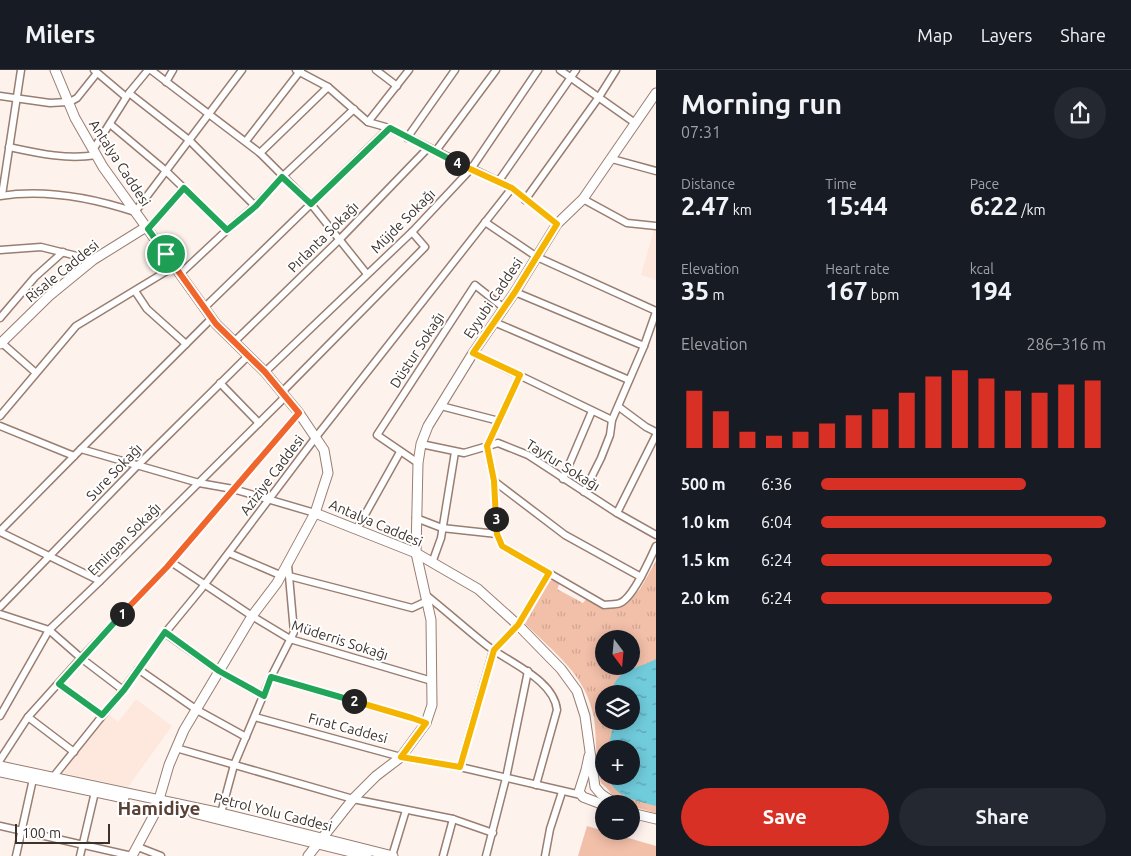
<!DOCTYPE html>
<html lang="en">
<head>
<meta charset="utf-8">
<style>
  :root { --surface:#171b24; --page:#242831; --text:#f1f3f6; --muted:#9ea1a6; --line:#363941; --accent:#d93025 }
  body { margin:0; font-family:Ubuntu,sans-serif; background:var(--page); color:var(--text); height:100vh; display:flex; flex-direction:column; font-size:19px; white-space:nowrap }
  * { box-sizing:border-box; margin:0 }
  p { font-size:16px; color:var(--muted) }
  .icon { flex:none; width:28px; height:28px; fill:none; stroke:currentColor; stroke-width:2; stroke-linecap:round; stroke-linejoin:round }
  .map { position:relative; flex:1; overflow:hidden }
  .details { display:flex; flex-direction:column; background:var(--surface); width:475px }
  .details>* { flex:none }
  .needle { width:32px; rotate:164deg }
  .buttons { position:absolute; left:595px; top:560px; display:grid; gap:10px }
  .buttons a { display:grid; place-items:center; width:45px; height:45px; border-radius:50%; background:var(--surface); box-shadow:0 2px 12px #0003; font-size:25px }
  .scale { position:absolute; left:15px; bottom:12px; width:95px; box-sizing:border-box; padding-left:5px; border:2px solid #3c312b; border-top:0; font-size:14px; line-height:18px; white-space:nowrap; color:#3c312b; -webkit-text-stroke:4px #fff; paint-order:stroke }
  .pin { position:absolute; display:grid; place-items:center; width:42px; height:42px; color:#fff; margin:-21px; border:2px solid #fff; border-radius:50%; box-shadow:0 1px 5px #0007 }
  .km { position:absolute; width:25px; height:25px; margin:-12px; border-radius:50%; background:#222; color:#fff; font-size:14px; line-height:25px; text-align:center }
  .round { display:grid; place-items:center; flex:none; width:52px; height:52px; border-radius:26px; background:var(--page) }
  .summary { display:flex; align-items:center; justify-content:space-between; height:85px; padding:0 25px }
  h1 { font-size:28px; font-weight:700; line-height:38px }
  .stats { display:grid; grid-template-columns:repeat(3,1fr); gap:8px; height:85px; padding:5px 25px }
  .stats div { display:grid; align-content:center }
  .stats b { font-size:25px; font-weight:700 }
  .stats small { font-size:14px; font-weight:400 }
  .stats p { font-size:14px }
  .chart { height:140px; padding:10px 25px }
  .chart p { display:flex; justify-content:space-between }
  .chart svg { width:100%; height:90px; margin-top:5px; stroke:var(--accent); stroke-width:6 }
  .primary-button { display:flex; gap:10px; margin-top:auto; padding:10px 25px }
  .primary-button a { flex:1; height:58px; border-radius:30px; background:var(--accent); color:#fff; font-size:20px; font-weight:700; line-height:58px; text-align:center }
  .primary-button a+a { background:var(--page); color:var(--text) }
  ul { padding:0 25px; list-style:none; font-size:16px }
  li { display:grid; grid-template-columns:80px 60px 1fr; align-items:center; height:38px }
  li i { height:12px; border-radius:6px; background:var(--accent) }
  header { display:flex; align-items:center; gap:30px; box-sizing:border-box; height:70px; padding:0 25px; background:var(--surface); border-bottom:1px solid var(--line) }
  header strong { font-size:24px }
  nav { display:flex; gap:28px; margin-inline-start:auto; font-size:18px }
  main { display:flex; flex:1; min-height:0 }
  .map>svg:first-child { display:block }
  .built { fill:#fee7dd }
  .grass { fill:#f2bfa9 }
  .park { fill:url(#park-tufts); fill-rule:evenodd }
  .water { fill:url(#water-ripples) }
  .lines { fill:none; stroke-linecap:round; stroke-linejoin:round }
  .street-casing { stroke:#997e72; stroke-width:9 }
  .secondary-casing { stroke:#997e72; stroke-width:11 }
  .street { stroke:#fff; stroke-width:6 }
  .secondary { stroke:#fff; stroke-width:9 }
  .split-1-casing { stroke:#fff; stroke-width:10 }
  .split-2-casing { stroke:#fff; stroke-width:10 }
  .split-3-casing { stroke:#fff; stroke-width:10 }
  .split-4-casing { stroke:#fff; stroke-width:10 }
  .split-5-casing { stroke:#fff; stroke-width:10 }
  .split-1 { stroke:#f0652b; stroke-width:6 }
  .split-2 { stroke:#22a559; stroke-width:6 }
  .split-3 { stroke:#f5b400; stroke-width:6 }
  .split-4 { stroke:#f5b400; stroke-width:6 }
  .split-5 { stroke:#22a559; stroke-width:6 }
  .labels { text-anchor:middle; dominant-baseline:central; stroke-width:4; stroke-linejoin:round; paint-order:stroke }
  .street-label { font-size:14px; fill:#3c312b; stroke:#fff }
  .district-label { font-size:19px; font-weight:bold; fill:#594136; stroke:#fff }
</style>
</head>
<body>
<header>
<strong>Milers</strong>
<nav><a>Map</a><a>Layers</a><a>Share</a></nav>
</header>
<main>
<div class="map">
<svg width="656" height="786" viewBox="0 0 656 786">
  <defs>
    <pattern id="park-tufts" width="24" height="20" patternUnits="userSpaceOnUse" patternTransform="scale(1.25)"><rect width="24" height="20" fill="#f2bfa9"/><path d="M3 7l-1-3M5 7V3M7 7l1-3M15 17l-1-3M17 17v-4M19 17l1-3" fill="none" stroke="#d0a592"/></pattern>
    <pattern id="water-ripples" width="26" height="14" patternUnits="userSpaceOnUse" patternTransform="scale(1.25)"><rect width="26" height="14" fill="#70cbdb"/><path d="M2 4q2-2 4 0t4 0M15 11q2-2 4 0t4 0" fill="none" stroke="#5da5b2"/></pattern>
  </defs>
  <rect width="100%" height="100%" fill="#fef2ed"/>
  <g class="built">
    <path d="M654,160l2,1v49l-15,-5z"/>
    <path d="M136,629l36,27 -44,61 -65,-14 45,-59 10,8z"/>
  </g>
  <path class="grass" d="M587,756l69,20v10h-78z"/>
  <path class="park" d="M656,491v252l-25,-7v-2c-18,0 -19,-14 -30,-21 -6,-19 -4,-44 -7,-65 -8,-43 -39,-65 -69,-94l24,-43 5,-1 6,3 -3,6 26,14 4,-5 19,11 14,-2 7,-3 13,-15zM604,569h27v27h-27zM604,624h27v27h-27zM604,679h27v27h-27z"/>
  <path class="water" d="M656,589v147c-18,-5 -42,-8 -48,-30h23v-27h-23l6,-28h17v-27h-18c-2,-24 28,-26 43,-35z"/>
  <g class="lines">
    <g class="street-casing">
      <g id="street">
        <path d="M94,0l32,27"/>
        <path d="M151,0l109,83 51,51 56,70"/>
        <path d="M296,0l32,17 40,35 21,6 123,60 45,36"/>
        <path d="M376,0l21,16"/>
        <path d="M560,0l75,53"/>
        <path d="M166,12l7,-12"/>
        <path d="M129,23l60,47 66,66"/>
        <path d="M0,26l50,7 18,-1"/>
        <path d="M68,33l9,-5 20,-25"/>
        <path d="M368,52l41,-52"/>
        <path d="M110,54l56,47 61,59"/>
        <path d="M407,68l48,-68"/>
        <path d="M246,71l55,-71"/>
        <path d="M9,77c28,6 58,13 87,8"/>
        <path d="M93,80l36,-57 19,-23"/>
        <path d="M435,82l61,-82"/>
        <path d="M260,83l68,-66"/>
        <path d="M612,89l44,12"/>
        <path d="M498,112l78,-112"/>
        <path d="M2,125l19,-125"/>
        <path d="M0,126c44,-7 93,2 135,16l107,-142"/>
        <path d="M583,129l44,24 29,3"/>
        <path d="M525,130l74,-103 17,-27"/>
        <path d="M485,152l52,35 119,54"/>
        <path d="M148,159l36,-41"/>
        <path d="M0,180l41,-3 52,13"/>
        <path d="M180,204l47,-44 28,-24 27,-29 72,-68"/>
        <path d="M135,221l12,18 39,35"/>
        <path d="M515,222l129,54"/>
        <path d="M204,238l185,-180"/>
        <path d="M0,248l35,-41 28,-25"/>
        <path d="M494,252l135,58"/>
        <path d="M234,272l106,-103 88,-91"/>
        <path d="M2,273l34,30"/>
        <path d="M473,283l139,67"/>
        <path d="M265,302l147,-140 59,-63 67,-99"/>
        <path d="M220,313l39,40"/>
        <path d="M282,322l143,-145 -13,-15"/>
        <path d="M441,336l58,15"/>
        <path d="M619,337l27,20 10,5"/>
        <path d="M0,346l76,-90 99,-60"/>
        <path d="M0,356l74,30"/>
        <path d="M421,374l43,9 34,-10 30,12 89,58 39,22"/>
        <path d="M81,379l131,-131"/>
        <path d="M418,393l-41,-28 98,-150 29,23"/>
        <path d="M563,409l29,-68"/>
        <path d="M494,411l71,54 76,42"/>
        <path d="M584,422l17,-34 9,-23 2,-15 32,-74 12,-34"/>
        <path d="M617,443l39,-78"/>
        <path d="M416,448l26,10 55,6 5,12 102,59c4,-1 12,0 16,-2 13,-5 30,-44 36,-57"/>
        <path d="M357,459l43,-77"/>
        <path d="M0,461l81,-82 118,34 34,6 82,24"/>
        <path d="M0,462l100,49"/>
        <path d="M497,464l-3,-53 -7,-35 33,-71"/>
        <path d="M229,483l51,22"/>
        <path d="M171,492l81,54 38,23 142,42"/>
        <path d="M432,493l9,-25 14,-86"/>
        <path d="M289,506l123,32 15,-7"/>
        <path d="M426,525c20,16 39,33 59,49 22,18 69,35 72,66l-21,75"/>
        <path d="M0,537l137,-141 111,-110"/>
        <path d="M0,544l49,16 32,28 42,32"/>
        <path d="M165,563l54,38 45,25"/>
        <path d="M138,599l59,41 49,27"/>
        <path d="M271,607l141,41 14,5"/>
        <path d="M59,614l43,31"/>
        <path d="M0,646l49,-86 51,-49 186,-185"/>
        <path d="M28,647l46,35"/>
        <path d="M255,647l146,40 59,10 121,28"/>
        <path d="M176,678l177,51 100,20 40,14"/>
        <path d="M0,690l28,-43 53,-59 86,-91 132,-154"/>
        <path d="M460,697l33,-116 25,-26 31,-52"/>
        <path d="M54,706l69,-86 42,-57 37,-45 114,-151 196,-249"/>
        <path d="M221,743l13,-48 37,-88 23,-45 -6,-67"/>
        <path d="M0,756l132,30"/>
        <path d="M138,777l23,9"/>
        <path d="M16,786l17,-77"/>
        <path d="M80,786l15,-64"/>
        <path d="M392,786l14,-46"/>
        <path d="M443,786l10,-37"/>
        <path d="M486,786l20,-78 22,-107"/>
        <path d="M545,786l5,-27 12,-37"/>
      </g>
    </g>
    <g class="secondary-casing">
      <g id="secondary">
        <path d="M55,0l20,48 28,49 113,157 49,48 34,41 25,37 4,23 -13,40 -38,70 -25,33 -68,114 -15,35 -14,48 -23,43"/>
        <path d="M0,274l49,-48 44,-36 53,-33"/>
        <path d="M315,443l101,40 62,36 40,36 43,44 16,22 8,25 10,71 6,7 15,10"/>
        <path d="M589,686l-3,14 -7,22 4,5 21,8"/>
        <path d="M0,696l221,47 172,43"/>
        <path d="M0,702l124,26"/>
        <path d="M193,743l174,43"/>
        <path d="M631,743l25,6"/>
        <path d="M308,786l45,-57 23,-23 25,-19 25,-34 6,-18 -1,-85 -15,-67 2,-90 3,-19 7,-18 45,-73 42,-61 42,-68 26,-25 73,-106"/>
      </g>
    </g>
    <use href="#street" class="street"/>
    <use href="#secondary" class="secondary"/>
  </g>
  <g class="lines">
    <g class="split-1-casing">
      <path id="split-1" d="M122,544l45,-47 132,-154 -34,-41 -49,-48 -50,-70"/>
    </g>
    <g class="split-2-casing">
      <path id="split-2" d="M122,544l-63,70 43,31 22,-25 41,-58 54,39 45,25 7,-19 83,24"/>
    </g>
    <g class="split-3-casing">
      <path id="split-3" d="M354,631l58,17 14,5 -25,34 59,10 34,-117 24,-25 31,-52 -47,-27 -5,-12 -1,-15"/>
    </g>
    <g class="split-4-casing">
      <path id="split-4" d="M457,93l55,25 45,36 -42,68 -42,61 47,22 -33,71 7,35 2,38"/>
    </g>
    <g class="split-5-casing">
      <path id="split-5" d="M166,184l-18,-25 36,-41 43,42 29,-24 26,-29 29,27 79,-76 67,35"/>
    </g>
    <use href="#split-1" class="split-1"/>
    <use href="#split-2" class="split-2"/>
    <use href="#split-3" class="split-3"/>
    <use href="#split-4" class="split-4"/>
    <use href="#split-5" class="split-5"/>
  </g>
  <g class="labels">
    <g class="street-label">
      <text transform="translate(120 93) rotate(57)">Antalya Caddesi</text>
      <text transform="translate(403 151) rotate(-45)">Müjde Sokağı</text>
      <text transform="translate(323 167) rotate(-45)">Pırlanta Sokağı</text>
      <text transform="translate(62 201) rotate(-39)">Risale Caddesi</text>
      <text transform="translate(493 228) rotate(-56)">Eyyubi Caddesi</text>
      <text transform="translate(417 280) rotate(-57)">Düstur Sokağı</text>
      <text transform="translate(563 395) rotate(32)">Tayfur Sokağı</text>
      <text transform="translate(114 402) rotate(-46)">Sure Sokağı</text>
      <text transform="translate(272 405) rotate(-53)">Aziziye Caddesi</text>
      <text transform="translate(376 453) rotate(23)">Antalya Caddesi</text>
      <text transform="translate(124 469) rotate(-45)">Emirgan Sokağı</text>
      <text transform="translate(340 570) rotate(18)">Müderris Sokağı</text>
      <text transform="translate(348 658) rotate(15)">Fırat Caddesi</text>
      <text transform="translate(273 742) rotate(14)">Petrol Yolu Caddesi</text>
    </g>
    <g class="district-label">
      <text x="159" y="738">Hamidiye</text>
    </g>
  </g>
</svg>
<div class="buttons">
<a><svg class="needle" viewBox="-14 -14 28 28"><path d="M0-13l5 13h-10z" fill="#e53935"/><path d="M0 13l5-13h-10z" fill="#9ea1a6"/></svg></a>
<a><svg class="icon" aria-label="layers" viewBox="0 0 24 24"><path d="M12 4l9 5-9 5-9-5zM3 14l9 5 9-5"/></svg></a>
<a>+</a>
<a>−</a>
</div>
<div class="scale">100 m</div>
<div class="pin" style="left:166px;top:184px;background:#1e9e55"><svg class="icon" aria-label="arrive" viewBox="0 0 24 24"><path d="M6 21V4h12l-3 4 3 4H6"/></svg></div>
<b class="km" style="left:122px;top:544px">1</b>
<b class="km" style="left:354px;top:631px">2</b>
<b class="km" style="left:496px;top:449px">3</b>
<b class="km" style="left:457px;top:93px">4</b>
</div>
<section class="details">
<div class="summary"><div><h1>Morning run</h1><p>07:31</p></div><a class="round"><svg class="icon" aria-label="share" viewBox="0 0 24 24"><path d="M12 15V3M7 8l5-5 5 5M5 13v7h14v-7"/></svg></a></div>
<div class="stats">
<div><p>Distance</p><b>2.47<small> km</small></b></div>
<div><p>Time</p><b>15:44</b></div>
<div><p>Pace</p><b>6:22<small> /km</small></b></div>
</div>
<div class="stats">
<div><p>Elevation</p><b>35<small> m</small></b></div>
<div><p>Heart rate</p><b>167<small> bpm</small></b></div>
<div><p>kcal</p><b>194</b></div>
</div>
<div class="chart"><p><span>Elevation</span>286–316 m</p>
<svg viewBox="0 0 160 44" preserveAspectRatio="none"><path d="M5 44V16M15 44V26M25 44V36M35 44V38M45 44V36M55 44V32M65 44V28M75 44V25M85 44V17M95 44V9M105 44V6M115 44V10M125 44V16M135 44V17M145 44V13M155 44V11"/></svg>
</div>
<ul>
<li><b>500 m</b>6:36<i style="width:72%"></i></li>
<li><b>1.0 km</b>6:04<i style="width:100%"></i></li>
<li><b>1.5 km</b>6:24<i style="width:81%"></i></li>
<li><b>2.0 km</b>6:24<i style="width:81%"></i></li>
</ul>
<div class="primary-button"><a>Save</a><a>Share</a></div>
</section>
</main>
</body>
</html>
